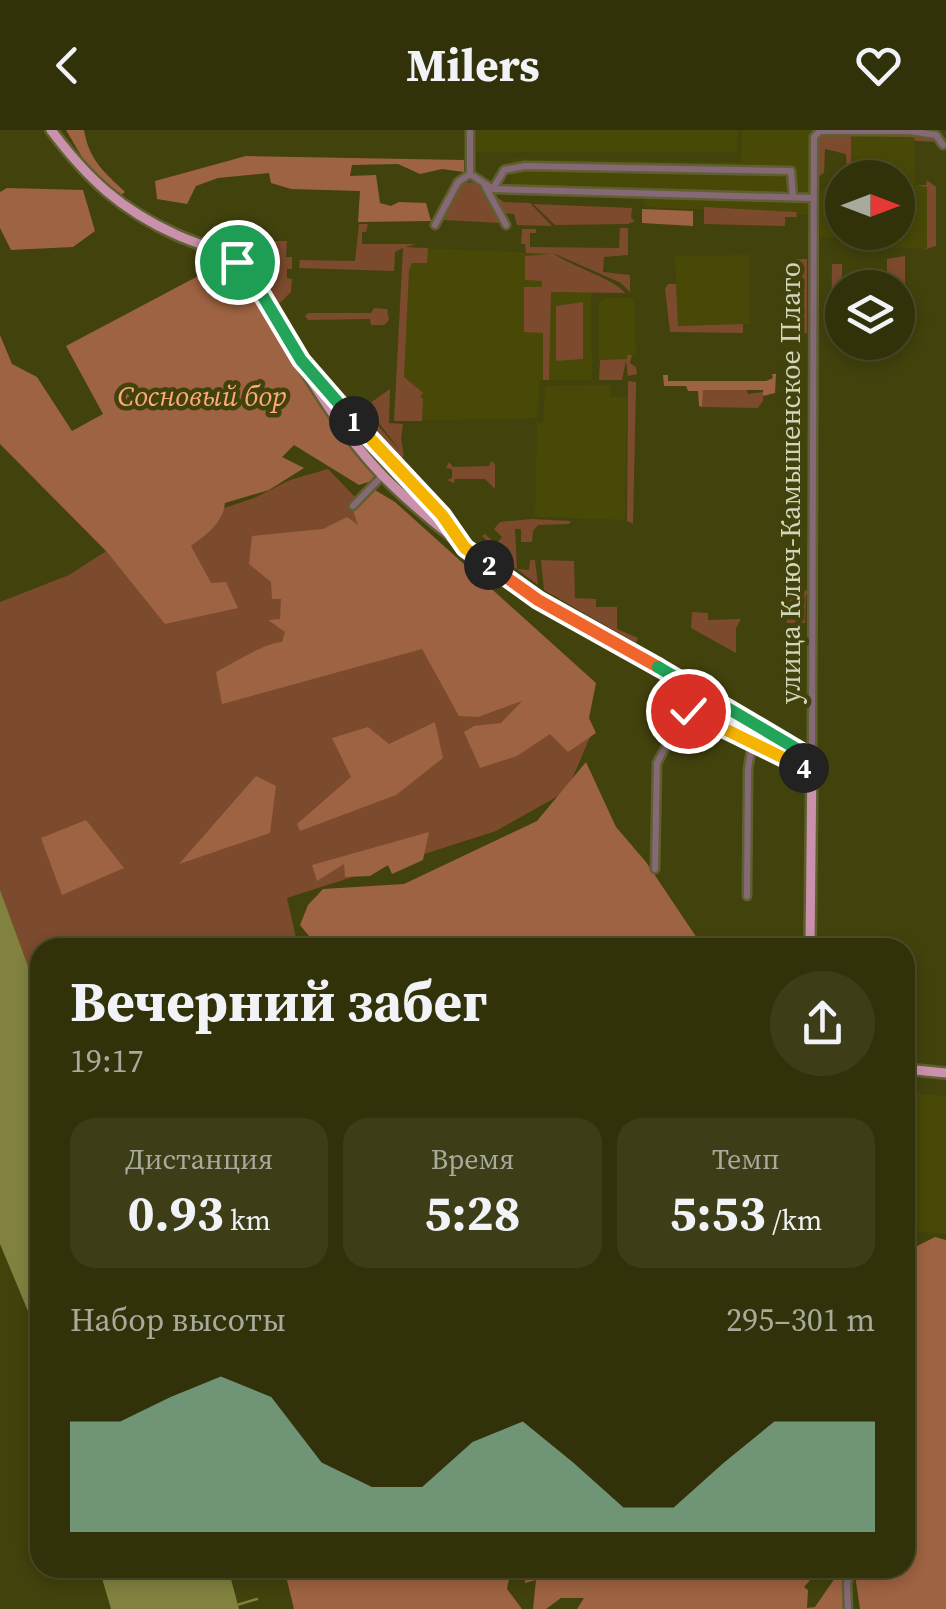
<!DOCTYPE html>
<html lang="ru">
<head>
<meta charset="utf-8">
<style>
  :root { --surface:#32320a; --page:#3d3e18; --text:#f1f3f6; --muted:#a8aa9c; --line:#4d4d2b; --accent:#8abfa5 }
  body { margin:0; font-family:"Source Serif 4",serif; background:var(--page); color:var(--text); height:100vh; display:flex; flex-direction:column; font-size:38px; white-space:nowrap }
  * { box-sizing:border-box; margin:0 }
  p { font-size:32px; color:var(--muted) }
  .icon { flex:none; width:55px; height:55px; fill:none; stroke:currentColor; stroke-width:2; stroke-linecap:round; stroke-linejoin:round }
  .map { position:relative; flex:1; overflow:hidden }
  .drawer { position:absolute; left:30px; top:808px; width:885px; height:640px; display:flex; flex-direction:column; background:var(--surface); border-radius:30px; box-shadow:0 5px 15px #0003,0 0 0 2px var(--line) }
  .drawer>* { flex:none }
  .needle { width:65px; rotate:90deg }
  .fabs { position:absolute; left:825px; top:30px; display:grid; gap:20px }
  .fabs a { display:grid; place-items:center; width:90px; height:90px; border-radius:50%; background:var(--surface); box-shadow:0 5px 15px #0003,0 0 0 2px var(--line); font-size:50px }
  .pin { position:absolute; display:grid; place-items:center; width:85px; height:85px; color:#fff; margin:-42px; border:5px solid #fff; border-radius:50%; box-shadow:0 2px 10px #0007 }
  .km { position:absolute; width:50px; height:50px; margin:-25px; border-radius:50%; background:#222; color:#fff; font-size:28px; line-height:50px; text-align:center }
  .round { display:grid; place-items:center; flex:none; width:105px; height:105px; border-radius:52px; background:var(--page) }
  .head { display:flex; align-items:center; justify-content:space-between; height:170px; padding:0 40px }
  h1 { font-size:55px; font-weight:700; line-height:75px }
  .stats { display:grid; grid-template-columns:repeat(3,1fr); gap:15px; height:170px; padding:10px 40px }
  .stats div { display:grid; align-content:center; border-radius:25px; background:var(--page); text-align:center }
  .stats b { font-size:50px; font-weight:700 }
  .stats small { font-size:28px; font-weight:400 }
  .stats p { font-size:28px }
  .chart { height:280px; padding:20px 40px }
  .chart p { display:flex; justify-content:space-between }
  .chart svg { width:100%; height:180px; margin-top:10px; fill:var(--accent); opacity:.7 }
  header { display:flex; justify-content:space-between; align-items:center; height:130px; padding:0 40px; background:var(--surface); font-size:45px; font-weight:700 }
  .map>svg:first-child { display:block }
  .built { fill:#484807 }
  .green { fill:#7c4a2d }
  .forest { fill:#9e6342 }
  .water { fill:#81823f }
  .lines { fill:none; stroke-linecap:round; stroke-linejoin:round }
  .stream { stroke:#81823f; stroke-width:2.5 }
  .minor-casing { stroke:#5f5f30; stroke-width:11 }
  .major-casing { stroke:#5f5f30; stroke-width:14 }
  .minor { stroke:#856976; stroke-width:6 }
  .major { stroke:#ca91ac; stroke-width:9 }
  .split-1-casing { stroke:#fff; stroke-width:20 }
  .split-2-casing { stroke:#fff; stroke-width:20 }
  .split-3-casing { stroke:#fff; stroke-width:20 }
  .split-4-casing { stroke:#fff; stroke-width:20 }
  .split-5-casing { stroke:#fff; stroke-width:20 }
  .split-1 { stroke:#22a559; stroke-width:12 }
  .split-2 { stroke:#f5b400; stroke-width:12 }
  .split-3 { stroke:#f0652b; stroke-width:12 }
  .split-4 { stroke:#22a559; stroke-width:12 }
  .split-5 { stroke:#f5b400; stroke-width:12 }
  .labels { text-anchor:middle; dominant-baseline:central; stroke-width:9; stroke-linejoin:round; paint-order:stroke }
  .park-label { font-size:28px; font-style:italic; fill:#ffa979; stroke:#42420d }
  .street-label { font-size:28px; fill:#d3d5ba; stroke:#42420d }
</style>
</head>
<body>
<header><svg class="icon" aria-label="back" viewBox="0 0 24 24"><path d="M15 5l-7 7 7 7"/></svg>Milers<svg class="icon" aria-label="heart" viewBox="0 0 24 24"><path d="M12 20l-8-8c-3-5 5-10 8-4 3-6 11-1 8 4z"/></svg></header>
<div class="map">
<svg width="946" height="1479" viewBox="0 0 946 1479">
  <rect width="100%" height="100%" fill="#42420d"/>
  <g class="built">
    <path d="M476,0h262l-1,22h-261z"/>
    <path d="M742,0h152l-84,2 2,83 -168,-8 -1,-9 -132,-8v-31l230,3z"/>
    <path d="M851,6l63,2 1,48h12v63l-74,-3 -1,-9h-32v-45l7,-6h15v46h56v-54l-47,-1z"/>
    <path d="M404,118l147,5v39h40l1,88h-52l-3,38 -143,3z"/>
    <path d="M750,125v69l-72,2 -3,-70z"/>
    <path d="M605,168h29l2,56 -8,1 -1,4 -28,1v-56z"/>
    <path d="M610,255v12h17l-2,123 -90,-3 2,-94h6l2,-37z"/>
    <path d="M905,963l41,3v138l-41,-4z"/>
  </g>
  <g class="green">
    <path d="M823,5l112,3 3,4 -23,-1 -3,-5h-61v36l-4,2 -1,-20 -21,-5 -1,24 -5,3 -1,-37z"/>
    <path d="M927,50l9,7v59l-16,5 7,-3v-61l-12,-2h11z"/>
    <path d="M472,52l13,7 16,30 -3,4 -54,-3 16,-36z"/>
    <path d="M490,63l14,9 26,1 22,23 -35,-1 -3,-11 -11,-1z"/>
    <path d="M533,74l99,4 -1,10 4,3 -7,3 -73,1z"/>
    <path d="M704,77l92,5 1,5h-12v9l-81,-2z"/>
    <path d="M359,94h9l-2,8h-4v12h54l-11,3 23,1 -1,15h-15l-3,7 -5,107 19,16 -3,4 3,1 -1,23h-28l9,-173 -8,4 -1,19 -95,-3 1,-8 55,1z"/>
    <path d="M620,98h8v27l-24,2 -1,15 27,3v17l-9,-9 -68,-30c17,13 62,26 72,40l-74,-1 -2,88h-6v-47l-19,-1v-45h18v-6l-17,-1v-24l26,-2 -25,-1 -1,-9h-4l1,-15h14v4h-6v14l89,1z"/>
    <path d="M242,111l1,5h25v-5h19l-1,16h6v12h-5v9l5,1 -1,13 -13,13 -23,-40 -31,-22z"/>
    <path d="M905,126v44h-7v-12l-11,-3v-26z"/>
    <path d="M794,129h13v74h-11v3h-10l2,-74z"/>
    <path d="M832,134h10v63h-11z"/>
    <path d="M668,154h8l2,42 65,-2v9l-73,-1 -5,-43z"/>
    <path d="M583,172v57l-27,2v-55z"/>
    <path d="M374,178l13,1 2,11 -5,5h-13l-1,-6 -62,1 -3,-4 3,-3h63z"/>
    <path d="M627,225h5l-2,8 6,4 1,7 -9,2 -2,-16 -4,20h-23l1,-20 27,-1z"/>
    <path d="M628,251l8,1v4l-3,138 -6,-3z"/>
    <path d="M390,259l-1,34 14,1 -2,14 3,18 -6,5 -42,-43 -1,-5 8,-5 38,44 -35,-46z"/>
    <path d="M702,260h45l1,4 15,-2v9l-5,7 -56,-1z"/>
    <path d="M491,331l4,3v25l-10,-10h-30l-1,4 -7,-3 5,-2v-9l-6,-1 3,-6 4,5 36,-1z"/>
    <path d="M328,339l27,28 -4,6 97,176 57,23 74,-6 11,41 -23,54 -71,40 -209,67 11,49 -258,1v63l-40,-120v-289l69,-27 48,-31 137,-46 36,-18z"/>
    <path d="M532,389l39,2 -2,3 -31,1 -5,6 -1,11h-11v-13h-6l2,40 12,1 1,-10h5l3,25 -24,-18 -32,-31 3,-2 11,10 6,-7 -8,-8 6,-7z"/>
    <path d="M541,430l33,1 1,37 21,1v8h21v22l21,9 -2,5 -92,-53z"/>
    <path d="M787,458l23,3 -4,4 -1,28h-18z"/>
    <path d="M692,482l16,1v7l33,-1 -5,9v25l-45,-25z"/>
    <path d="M672,554l122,71 5,7 -116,-62 -13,-15z"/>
  </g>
  <g class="forest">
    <path d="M66,0h18c5,30 20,42 41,62l-7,5 -32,-33z"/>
    <path d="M246,26l218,4v12l-22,-3 -22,5 -22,-10 -46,1 -2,11 26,-1 4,28 11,3 8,-4 27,1 5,18 -73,1 2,-31 -69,-2 -20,-6 -2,-10 -51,5 -22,8 -9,18 -30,-5 -2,-18z"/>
    <path d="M7,58l76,2 12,41 -22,16 -62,3 -11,-22v-36z"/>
    <path d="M642,79l51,2v15l-51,-3z"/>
    <path d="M217,136l22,8 76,111 29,49 34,45 -19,6 -65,-40 -12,12 22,11 -35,22 -44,13c-2,20 -19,32 -34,43l20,37 15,-1 12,26 -73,16 -58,-72 -107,-108v-109l12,29 25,13 35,54 31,-17 -37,-68z"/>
    <path d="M772,244h4l-1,19 -12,3v-6h-60l-1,17 -3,-1 -1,-15h-10l-2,-5h-22l-1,-11h5v6h98l7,-3z"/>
    <path d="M375,360l20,12 201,181 -7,35 7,15 -28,19 -18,-18 -33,22 -37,12 -16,-36 10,-6 27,-3 21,-22 -44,16 -19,-1 -37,-67 -200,55 -6,-32c18,-9 48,-29 66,-30l3,-10 -17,-12 12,-1 1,-20h-9l-1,-17 -22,-18 3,-28 71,-7 24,-12 11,8 -5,-15z"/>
    <path d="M435,592l8,36 -47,37 -96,36 -3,-7 54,-47 -19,-39 36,-11 21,17z"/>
    <path d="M586,632l30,65 30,35 57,85h-385l-18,-22 8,-20 15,-16 81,-5 133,-63z"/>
    <path d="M256,646l20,10 -6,47 -91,31z"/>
    <path d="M86,690l38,48 -62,27 -21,-57z"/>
    <path d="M429,702l-6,28 -31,14 -4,-9 -18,11 -25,1 -1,-13 -27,17 -5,-16z"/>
    <path d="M935,1107l11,3v369h-86l-6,-41h51v-316z"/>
    <path d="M284,1438h237l-12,11 -2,10 15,20h-228z"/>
    <path d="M524,1438h297l-17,19 4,3 -1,18 8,-1 22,-32h8l-2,34h-266l7,-11h-23l-15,11h-13l3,-29 -11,3z"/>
  </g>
  <g class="water">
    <path d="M0,760l40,109v341l-40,-96z"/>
    <path d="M99,1438h129l11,41h-128z"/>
  </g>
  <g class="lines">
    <path class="stream" d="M237,1475l20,-6"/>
    <g class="minor-casing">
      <g id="minor">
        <path d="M470,0v44l23,15 319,9"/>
        <path d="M485,56l21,39"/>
        <path d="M493,59l11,-19 21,-4 266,5 2,26"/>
        <path d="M435,95l23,-43 12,-8"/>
        <path d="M302,231l158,177"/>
        <path d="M353,376l30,-31"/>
        <path d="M812,628l2,-621 6,-6h89l27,4 7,10"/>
        <path d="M655,739l2,-106 28,-51h6l121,59"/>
        <path d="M747,766l1,-127 4,-25"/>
        <path d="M848,1479l-1,-26 6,-15"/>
      </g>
    </g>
    <g class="major-casing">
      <g id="major">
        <path d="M51,0c37,49 70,80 126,105 22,10 50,16 67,33 13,13 18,31 27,46 34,57 70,120 117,167 123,121 283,183 424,277l-2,190"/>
        <path d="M905,939l41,4"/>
      </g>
    </g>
    <use href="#minor" class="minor"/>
    <use href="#major" class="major"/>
  </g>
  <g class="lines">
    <g class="split-1-casing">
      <path id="split-1" d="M237,132l12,11 52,87 53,61"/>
    </g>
    <g class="split-2-casing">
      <path id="split-2" d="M354,291l88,94 23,33 24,17"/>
    </g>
    <g class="split-3-casing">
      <path id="split-3" d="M489,435l49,35 120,67"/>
    </g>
    <g class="split-4-casing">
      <path id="split-4" d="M658,537l154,91v13l-8,-3"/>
    </g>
    <g class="split-5-casing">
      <path id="split-5" d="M688,581l116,57"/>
    </g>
    <use href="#split-1" class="split-1"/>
    <use href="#split-2" class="split-2"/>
    <use href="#split-3" class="split-3"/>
    <use href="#split-4" class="split-4"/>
    <use href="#split-5" class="split-5"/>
  </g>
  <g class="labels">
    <g class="park-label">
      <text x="202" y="266">Сосновый бор</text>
    </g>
    <g class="street-label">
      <text transform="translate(790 353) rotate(-90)">улица Ключ-Камышенское Плато</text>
    </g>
  </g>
</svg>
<div class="fabs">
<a><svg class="needle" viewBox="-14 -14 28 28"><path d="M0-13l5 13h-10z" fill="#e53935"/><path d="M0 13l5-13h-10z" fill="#a8aa9c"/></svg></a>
<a><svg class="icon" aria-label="layers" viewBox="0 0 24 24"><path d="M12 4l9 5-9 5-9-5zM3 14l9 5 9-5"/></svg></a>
</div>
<div class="pin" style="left:237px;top:132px;background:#1e9e55"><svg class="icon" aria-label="arrive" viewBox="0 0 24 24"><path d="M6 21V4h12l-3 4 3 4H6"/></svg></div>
<div class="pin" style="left:688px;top:581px;background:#d93025"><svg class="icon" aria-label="check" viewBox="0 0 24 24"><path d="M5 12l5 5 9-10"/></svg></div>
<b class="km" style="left:354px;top:291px">1</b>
<b class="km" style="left:489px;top:435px">2</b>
<b class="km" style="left:804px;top:638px">4</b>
<section class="drawer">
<div class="head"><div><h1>Вечерний забег</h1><p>19:17</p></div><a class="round"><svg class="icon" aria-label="share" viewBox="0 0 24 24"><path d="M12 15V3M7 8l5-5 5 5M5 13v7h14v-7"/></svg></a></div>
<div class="stats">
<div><p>Дистанция</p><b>0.93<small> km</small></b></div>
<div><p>Время</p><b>5:28</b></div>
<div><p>Темп</p><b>5:53<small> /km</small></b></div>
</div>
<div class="chart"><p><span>Набор высоты</span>295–301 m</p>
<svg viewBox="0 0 160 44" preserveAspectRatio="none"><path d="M0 44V17L10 17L20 11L30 6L40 11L50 27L60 33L70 33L80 22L90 17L100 27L110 38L120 38L130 27L140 17L150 17L160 17V44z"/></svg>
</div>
</section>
</div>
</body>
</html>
